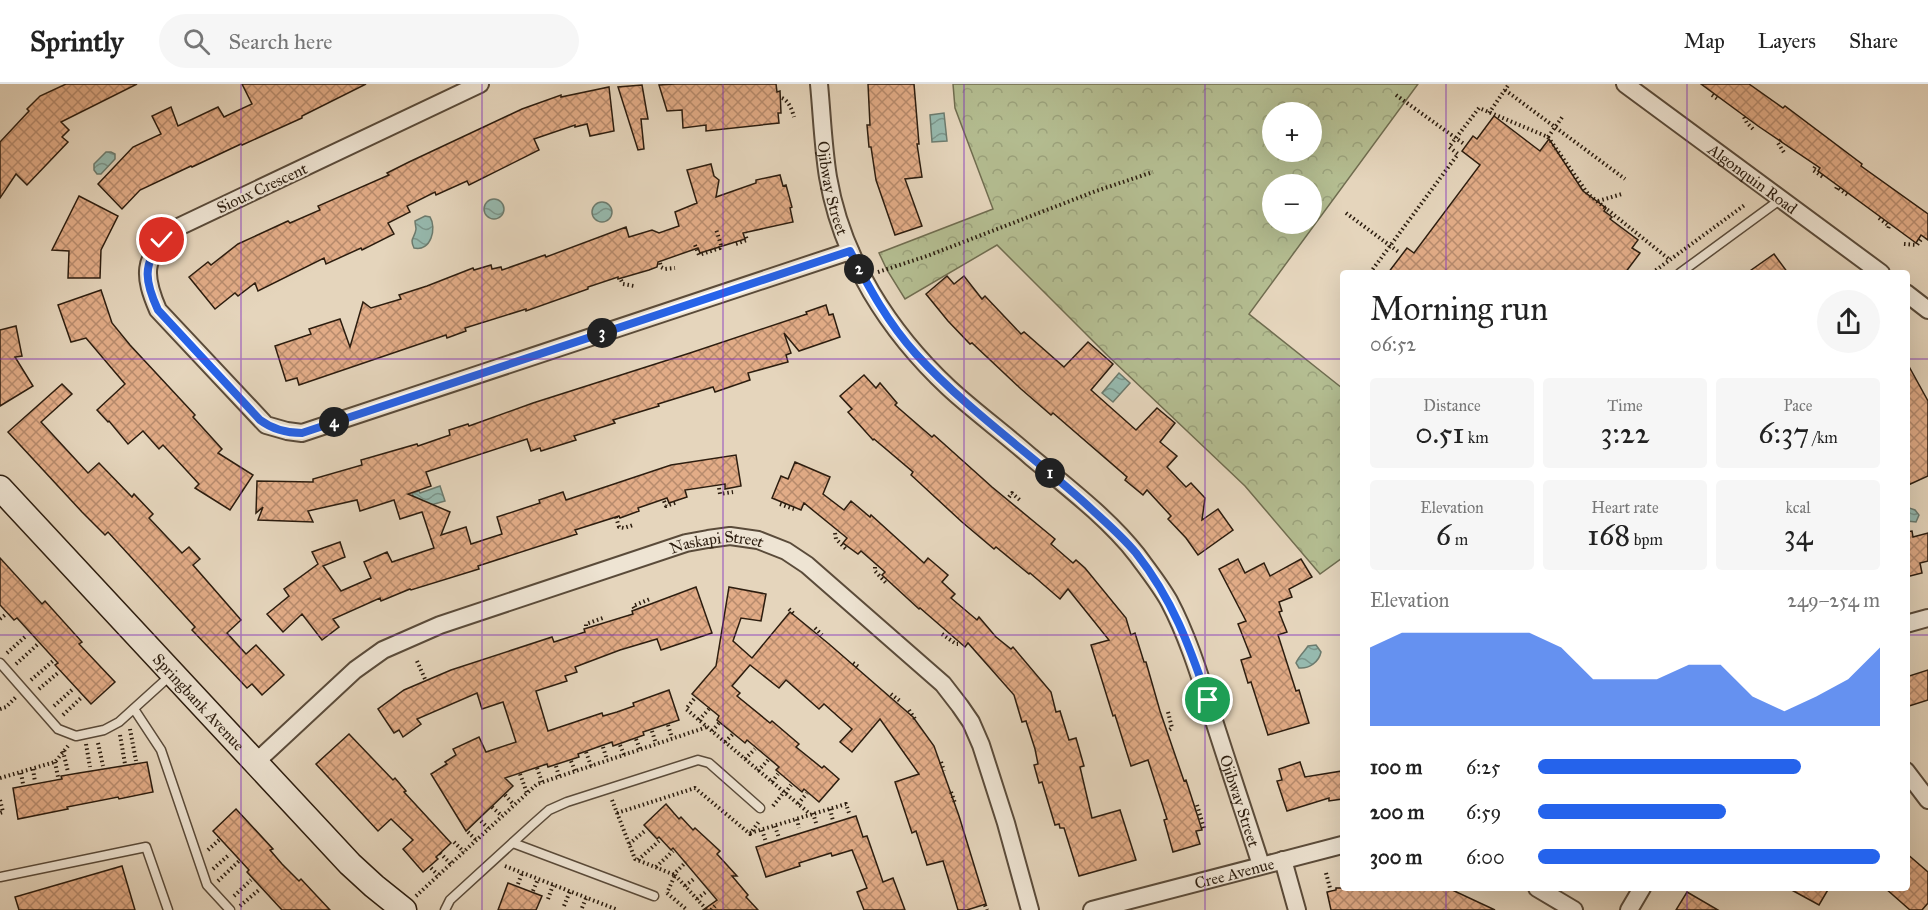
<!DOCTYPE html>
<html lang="en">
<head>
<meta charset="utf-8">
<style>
  :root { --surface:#fff; --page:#f6f6f6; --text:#222; --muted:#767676; --line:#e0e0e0; --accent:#2563eb }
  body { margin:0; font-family:"IM FELL Great Primer",serif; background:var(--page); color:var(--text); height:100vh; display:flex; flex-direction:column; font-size:22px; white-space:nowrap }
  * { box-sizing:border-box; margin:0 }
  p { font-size:20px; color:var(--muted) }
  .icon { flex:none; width:33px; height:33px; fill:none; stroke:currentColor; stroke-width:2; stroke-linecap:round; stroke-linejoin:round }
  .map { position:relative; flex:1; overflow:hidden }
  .drawer { position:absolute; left:1340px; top:186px; width:570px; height:621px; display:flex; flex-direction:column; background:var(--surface); border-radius:6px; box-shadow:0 6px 24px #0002 }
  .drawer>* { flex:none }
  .buttons { position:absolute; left:1262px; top:18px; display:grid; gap:12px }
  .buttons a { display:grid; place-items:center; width:60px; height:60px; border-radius:50%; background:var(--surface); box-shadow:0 6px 24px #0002; font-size:30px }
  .pin { position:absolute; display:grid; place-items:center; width:51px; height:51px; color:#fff; margin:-26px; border:3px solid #fff; border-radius:50%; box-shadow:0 2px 6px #0007 }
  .km { position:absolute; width:30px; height:30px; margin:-15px; border-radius:50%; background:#222; color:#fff; font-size:16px; line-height:30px; text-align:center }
  .round { display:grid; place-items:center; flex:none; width:63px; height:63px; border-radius:32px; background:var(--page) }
  .summary { display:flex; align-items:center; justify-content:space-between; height:102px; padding:0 30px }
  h1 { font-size:33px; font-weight:600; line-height:45px }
  .metrics { display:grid; grid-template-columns:repeat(3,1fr); gap:9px; height:102px; padding:6px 30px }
  .metrics div { display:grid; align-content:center; border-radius:6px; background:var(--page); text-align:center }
  .metrics b { font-size:30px; font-weight:600 }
  .metrics small { font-size:16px; font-weight:400 }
  .metrics p { font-size:16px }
  .chart { height:168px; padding:12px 30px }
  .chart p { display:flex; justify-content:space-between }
  .chart svg { width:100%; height:108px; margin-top:6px; fill:var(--accent); opacity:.7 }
  ul { padding:0 30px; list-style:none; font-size:20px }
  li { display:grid; grid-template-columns:96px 72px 1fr; align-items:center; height:45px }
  li i { height:15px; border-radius:8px; background:var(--accent) }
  header { display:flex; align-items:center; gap:36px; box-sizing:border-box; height:84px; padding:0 30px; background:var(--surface); border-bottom:2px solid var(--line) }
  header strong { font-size:28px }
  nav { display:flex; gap:33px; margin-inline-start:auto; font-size:21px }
  .search { width:420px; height:54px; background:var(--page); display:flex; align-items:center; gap:15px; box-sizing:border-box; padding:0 21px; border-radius:33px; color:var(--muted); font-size:22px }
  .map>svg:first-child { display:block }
  .park { fill:url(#park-crowns); stroke:#706d50; stroke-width:1.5; fill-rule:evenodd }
  .water { fill:url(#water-waves); stroke:#6c7b6e; stroke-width:1.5 }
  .building { fill:url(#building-cross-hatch); stroke:#2c1d0f; stroke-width:1.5 }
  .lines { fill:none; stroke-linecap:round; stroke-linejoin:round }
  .lane-casing { stroke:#5a4b3a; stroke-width:11 }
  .street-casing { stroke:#5a4b3a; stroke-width:20 }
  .secondary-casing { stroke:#2c1d0f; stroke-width:27 }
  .path { stroke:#2c1d0f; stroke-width:4; stroke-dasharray:1.5 3; stroke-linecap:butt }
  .lane { stroke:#eee4d3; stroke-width:8 }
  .street { stroke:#eee4d3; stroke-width:16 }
  .secondary { stroke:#eee4d3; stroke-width:24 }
  .route-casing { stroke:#fff; stroke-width:12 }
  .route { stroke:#2563eb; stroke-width:8 }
  .grid { fill:none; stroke:#7b2cbf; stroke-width:1.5; stroke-opacity:0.55 }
  .labels { text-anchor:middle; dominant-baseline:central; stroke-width:4.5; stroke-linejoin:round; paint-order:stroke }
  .street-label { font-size:16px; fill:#2c1d0f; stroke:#eee4d3 }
</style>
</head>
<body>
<header>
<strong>Sprintly</strong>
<div class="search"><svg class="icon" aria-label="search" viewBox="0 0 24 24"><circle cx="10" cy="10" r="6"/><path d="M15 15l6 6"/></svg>Search here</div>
<nav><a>Map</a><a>Layers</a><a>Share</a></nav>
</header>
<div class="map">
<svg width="1928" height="826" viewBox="0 0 1928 826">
  <defs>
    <pattern id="park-crowns" width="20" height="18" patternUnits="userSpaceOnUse" patternTransform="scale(1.5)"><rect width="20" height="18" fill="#b4bd91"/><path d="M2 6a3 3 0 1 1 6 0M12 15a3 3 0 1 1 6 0" fill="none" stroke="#9ba27c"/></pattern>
    <pattern id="water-waves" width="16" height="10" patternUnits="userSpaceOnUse" patternTransform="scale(1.5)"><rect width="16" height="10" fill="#96b9ae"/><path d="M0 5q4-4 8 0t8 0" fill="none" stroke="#7b968c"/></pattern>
    <pattern id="building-cross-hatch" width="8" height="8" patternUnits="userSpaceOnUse" patternTransform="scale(1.5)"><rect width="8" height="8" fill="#e2ac87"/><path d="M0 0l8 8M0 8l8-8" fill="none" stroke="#b78b6d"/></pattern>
  </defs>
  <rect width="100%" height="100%" fill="#e5d5bc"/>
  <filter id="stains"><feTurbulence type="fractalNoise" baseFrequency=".00333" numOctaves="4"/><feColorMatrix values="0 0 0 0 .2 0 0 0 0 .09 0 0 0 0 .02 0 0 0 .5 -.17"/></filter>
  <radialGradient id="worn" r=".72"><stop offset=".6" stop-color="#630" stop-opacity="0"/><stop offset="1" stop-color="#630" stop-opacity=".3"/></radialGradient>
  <path class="park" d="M953,0h465l-169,230 93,74v170l-22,16 -75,-88 -137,-130 -111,-111 -92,54 -18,-29 -8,-17 114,-44 -38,-101zM1272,28h39v40h-39zM1272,100h39v40h-39z"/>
  <g class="water">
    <path d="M944,29l3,28 -15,1 -2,-27z"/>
    <path d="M106,68h5l4,2v5l-14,15h-4l-3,-4v-6z"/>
    <circle cx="494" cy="125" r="10"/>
    <circle cx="602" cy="128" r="10"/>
    <path d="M425,132l5,1c7,11 1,35 -16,31 -5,-10 1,-10 2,-19 0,-2 -1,-5 -1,-8z"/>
    <path d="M1119,289l11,10 -17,19 -11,-9z"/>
    <path d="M440,402l5,15 -28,8 -5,-16 7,-2 1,2z"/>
    <path d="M1907,420l2,4 6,2 4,5 -3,7 -9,-1z"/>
    <path d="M1316,561l5,7c-2,10 -12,17 -22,16l-3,-5c2,-6 9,-12 12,-17z"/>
  </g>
  <g class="building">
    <path d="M66,0h71l-76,38 8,8 -7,7 6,5 -41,43 -11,-11 -16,24v-56l29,-31 -2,-2 13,-13z"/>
    <path d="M242,0h124l-64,32v2l-60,27 -1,-1 -49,23 -1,-1 -51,24 -18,19 -24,-25 35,-37 28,-13 -9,-18 19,-9 7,19 40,-19 6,10 28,-13z"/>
    <path d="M675,0h101l1,8 3,-1 1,22h-3l1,10 -73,8v-6l-23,3 -1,-18 -15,1 -8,-26z"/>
    <path d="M868,0h46l5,60h-2l5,33 -17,2 17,47 -27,9 -19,-55 -5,-33h-2l-2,-22h3z"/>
    <path d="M1701,0h48l34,24 2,-2 77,58 -1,2 67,48v26l-7,-5 -5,8 -98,-72 2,-3 -62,-42z"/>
    <path d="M642,1l6,34h-7l3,30 -6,1 -20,-63z"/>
    <path d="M609,3l5,44 -24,5 -3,-12 -12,3v-2l-41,14 5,11 -70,35 -2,-4 -31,14 -1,-3 -28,14 3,6 -22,11 6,11 -32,16 -1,-2 -35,16 -2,-6 -66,33 -3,-8 -17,13 -3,-3 -20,16 -26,-32 19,-15 3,3 27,-21 50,-23 2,2 30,-13 -2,-4 71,-31 -2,-2 22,-11 113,-53 39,-14v2z"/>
    <path d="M1494,32l46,35 9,-12 34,52 23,17 -2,3 8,6 -2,2 28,21 -6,8 8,5 -15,20h-237l19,-25 7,5 66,-88 -18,-14 11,-15 4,3z"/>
    <path d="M711,80l3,12 5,4 -3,17 40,-14v-3l24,-5 3,11 3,-1 6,22 -2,1 3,14 -50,11 2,6 -45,14 -2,-5 -40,14 -1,5 -8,3 -31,9v-2l-30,10v2l-62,22v-2l-61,19 1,3 -19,7 -1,-3 -147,50 -2,-7 -11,3 -11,-35 36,-12 -2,-5 31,-10 10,28 13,-45 8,6 30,-9 -2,-4 28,-9 46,-18 1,2 17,-5 1,4 9,-2 1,3 43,-15 1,2 80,-30 3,10 23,-7 7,3 20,-7 -4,-14 22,-9 -10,-33z"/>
    <path d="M79,112l39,20 -17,34 -1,28h-32l1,-27 -17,-1z"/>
    <path d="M1774,170l14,19h-41z"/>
    <path d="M947,192l7,8 10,-8 18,23 3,-3 36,38 3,-2 40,35 24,-25 25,22 -22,26 45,40 21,-22 18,15 -15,19 17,14 -10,11 19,20 5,-4 14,15 -3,22 16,-11 15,21 -35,25 -12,-17 -18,-19 3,-3 -24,-26 -4,5 -18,-15 2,-3 -74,-64 -2,2 -30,-26 -49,-46 -2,1 -22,-23 -22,-27z"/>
    <path d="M101,206l11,33 18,22 65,70 -2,2 29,32 -4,4 35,22 -23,35 -35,-22 4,-4 -36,-39 -4,4 -16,-18 -15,13 -19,-23 -1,1 -11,-12 28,-26 -39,-46 -15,4 -13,-37z"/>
    <path d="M826,221l3,10 4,-1 7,23 -41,14 -15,-18 7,20 -5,2 2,7 -40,11 2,7 -35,12 -2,-5 -55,17 1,2 -46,14 2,3 -41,13 2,4 -35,11 -1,-3 -9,3 -4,-12 -101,33 5,14 -23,8 42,18 -9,23 25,-8 5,17 31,-10 -5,-17 43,-14 -1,-3 24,-8 3,8 105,-35 65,-10 5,31 -16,3v-5l-40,6 2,7 -18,6 -2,-5 -29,10 1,3 -19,7 -1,-2 -44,14 2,4 -99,32 1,3 -68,21 -1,-1 -29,12 -1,-3 -47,21 6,8 -17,13 -20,-26 -19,18 -16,-18 22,-18 -5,-7 34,-25 -6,-12 28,-10 5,15 -22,9 18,25 30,-13 -7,-16 23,-10 5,10 42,-14 -12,-36 -22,7 -6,-19 -34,11 -3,-11 -49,11 5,11 -55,-2 5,-13 -7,6 1,-32 56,1v-3l49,-14 -1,-5 56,-16 1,2 32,-11 -1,-5 19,-6 1,2 64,-23 157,-50 117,-39 -1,-2z"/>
    <path d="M16,242l6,30 -7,1 18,29 -33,20v-76z"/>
    <path d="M1906,277l22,40v75l-22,10z"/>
    <path d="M864,291l12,13 4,-5 17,20 -2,2 37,32 2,-2 58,52 63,52 -4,5 22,19 3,-3 9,8 41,50 5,17 4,-2 9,29h2l14,49 24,70 2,-1 10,31 6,19 -6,1 4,13 -27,8 -9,-32 3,-1 -19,-59 -17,6 -16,-51 -2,1 -22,-71 18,-5 -41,-51 -8,10 -30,-26 -1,1 -33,-27 -2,2 -32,-27 -51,-47 2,-3 -39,-33 -1,1 -25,-28 4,-3 -12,-13z"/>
    <path d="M62,300l10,10 -31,28 47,51 11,-10 33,34 2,-3 19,20 -4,4 33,35 7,-6 11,12 -7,6 48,55 -14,13 19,21 10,-9 28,30 -22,20 -10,-11 -5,4 -55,-58 3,-3 -87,-95 -3,3 -23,-23 -74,-80z"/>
    <path d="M795,378l35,15 -7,17 21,16 7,-9 19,16 1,-2 53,48 4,-5 20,17 -6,7 13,12 -4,4 26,22 2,-3 17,20 15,12 2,-2 38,45 5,20 4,-1 9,29 7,-2 8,28 -4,1 12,51 28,-8 16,50 -57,16 -15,-48h-4l-1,-4 -4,1 -13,-43 -3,1 -5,-18 4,-1 -3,-15 -9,-28 -4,1 -8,-27 -46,-52 -3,4 -45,-39 -1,1 -37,-34 3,-3 -24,-21 -3,3 -15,-11 4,-5 -43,-35 -3,7 -29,-12 9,-22 7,3z"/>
    <path d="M1912,447l1,6 15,-4v28l-8,2 2,10 -16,4v-45z"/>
    <path d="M0,474l42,46 3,-3 37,41 -3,2 36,38 -24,22 -36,-39 3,-2 -41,-45 -3,2 -14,-15z"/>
    <path d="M1238,475l7,14 19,-10 6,13 31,-17 11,18 -23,12 3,8 -13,5 3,9 -3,1 8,20 -9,3 18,56 3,-1 10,33 -41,12 -17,-53 -3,1 -7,-23 10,-3 -13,-33 8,-3 -27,-52z"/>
    <path d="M696,503l16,46 -51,17 -4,-11 -37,11 -45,17 2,5 -12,4 2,5 -31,10 12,40 54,-18 1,3 14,-4 17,-6 -1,-3 36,-13 10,30 -36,12 1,3 -31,11 -1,-4 -34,12 1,3 -31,10 -1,-3 -42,14 8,8 -47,45 -35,-57 16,-10 -2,-2 11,-7 -3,-6 26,-12 7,15 30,-10 -13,-40 -21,7 -5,-16 -60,26 4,5 -18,13 -4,-7 -5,3 -16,-24 26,-19 47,-20 101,-33 2,5 31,-10 -1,-3 49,-15 -1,-3z"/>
    <path d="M729,503l37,7 -5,27 -20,-3 -8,23 19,17 38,-46 39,32 84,73 21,29 25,70 27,88 -19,6h-9l-15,-49 -16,4 -11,-34 -4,2 -17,-51 24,-8 -39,-55 -28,33 -12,-10 12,-13 -28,-25 -5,5 -33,-29 -7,8 -29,-23 -18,21 8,7 -3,3 33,27 2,-2 27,23 -3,3 26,21 2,-2 15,13 -20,23 -15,-13 -2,3 -26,-22 3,-3 -13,-11 -19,-16 -2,3 -28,-23 2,-4 -27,-22 24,-28z"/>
    <path d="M1928,586v30l-22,7v-30z"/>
    <path d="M349,650l44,46 2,-2 11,13 -2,1 47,51 -15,14 2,2 -15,13 -20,-23 10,-9 -22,-21 -13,12 -62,-67z"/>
    <path d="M147,678l6,30 -34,7 -1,-2 -51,10 1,2 -50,10 -5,-31 49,-9 -1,-3 18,-3z"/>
    <path d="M1300,678l5,15 37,-6v28l-13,2v-3l-42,13 -10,-30 5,-1 -3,-11z"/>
    <path d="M666,720l13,15 2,-2 12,13 2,-2 25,23 -3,3 20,22h-5l16,19 -2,2 12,13h-55l14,-10 -44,-52 -2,2 -12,-13 -2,2 -13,-14z"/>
    <path d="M236,725l37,40 -3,1 12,14 17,17 2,-2 29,31h-48l-35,-38 2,-2 -36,-39z"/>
    <path d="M856,732l7,21 4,-1 16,46 10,-4 12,32h-41l-7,-18 10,-4 -15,-38 -20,6 -1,-3 -32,10 1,3 -34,11 -10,-30z"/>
    <path d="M1906,769l22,19v31l-6,7h-12l-25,-22h21z"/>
    <path d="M122,782l13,44h-116l-4,-13z"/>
    <path d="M508,799l34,13 -6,14h-38z"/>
    <path d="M1336,804h112l47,22h-164l-4,-18 9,-2z"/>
    <path d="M1788,804h41l-10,17z"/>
    <path d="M1687,808l31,18h-42z"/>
  </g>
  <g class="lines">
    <g class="lane-casing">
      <g id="lane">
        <path d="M1680,189l101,-74"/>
        <path d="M0,579l58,66 18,7 28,-6 15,-8 53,-48"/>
        <path d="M134,625l27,41 46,135 23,25"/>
        <path d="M513,759l141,53"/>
        <path d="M0,793l146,-30 22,63"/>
        <path d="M445,826l5,-10 81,-74 18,-16 18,-8 131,-42 11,3 51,45"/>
      </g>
    </g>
    <g class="street-casing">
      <g id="street">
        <path d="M480,0l-310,147c-27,29 -27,44 -12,79l108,115 21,6 15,2 548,-182"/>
        <path id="s1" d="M819,0c3,31 4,62 9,93 14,82 61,155 121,211 26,24 55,45 82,69 35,29 78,62 106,98 11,15 23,30 32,46 17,32 29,69 40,104 17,54 35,107 52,160"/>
        <path id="s2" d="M1625,0l256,189"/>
        <path d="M1906,209l22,17"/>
        <path d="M1906,540l22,-6"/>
        <path id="s3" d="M256,678l99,-92 28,-20 57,-25 246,-82 22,-4 22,-3 28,4 28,11 21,14 136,119 17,22 11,16 10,23 25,78 24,87"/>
        <path d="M1906,687l22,29"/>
        <path d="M1283,776l14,50"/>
        <path d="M1537,804l37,22"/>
        <path id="s4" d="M1092,826l250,-65"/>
        <path d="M1629,826l13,-22"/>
      </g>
    </g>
    <g class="secondary-casing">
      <g id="secondary">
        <path id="s5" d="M0,404l350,376 24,22 30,24"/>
      </g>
    </g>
    <g class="path">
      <path d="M1505,6l120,89"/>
      <path d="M1396,11l68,49"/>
      <path d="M1712,11l7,5"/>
      <path d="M782,14c7,3 10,12 12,19"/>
      <path d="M1489,29l20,-29"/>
      <path d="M1744,33l3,6 6,6"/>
      <path d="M1548,53l40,57 82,66"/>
      <path d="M1781,56l-3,3 7,11"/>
      <path d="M1815,83l-2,3 10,7"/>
      <path d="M1836,105l1,-2 12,9"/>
      <path d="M1598,117l24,-7"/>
      <path d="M1346,129l54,40"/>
      <path d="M1879,134l10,8 -1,3"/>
      <path d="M736,160l11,-4 -2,-6"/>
      <path d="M1904,160l13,1 5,-7"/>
      <path d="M695,161l4,10 21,-7 1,-3 -5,-16"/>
      <path d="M660,179l1,4 4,2 10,-1"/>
      <path d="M878,188l49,-16 169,-65 57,-19"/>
      <path d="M1370,189l88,-119 -9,-7 30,-39 69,29 15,-21"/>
      <path d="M1652,189l94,-69"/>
      <path d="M621,196l2,4 11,2"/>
      <path d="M719,404l1,6 13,-2"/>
      <path d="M1009,413l3,-4 9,8"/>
      <path d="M664,417l2,5 12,-4"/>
      <path d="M780,420l14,5"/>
      <path d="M616,433l3,10 5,1 9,-3"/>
      <path d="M835,449l1,6 11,11"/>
      <path d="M875,483v4l12,13"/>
      <path d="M634,524l-1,-2 17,-7"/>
      <path d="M789,525l6,6"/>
      <path d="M0,535l5,-4"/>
      <path d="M586,542v-2l17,-6"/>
      <path d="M815,544l7,7"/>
      <path d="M942,550l14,10h2"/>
      <path d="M7,569l20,-18"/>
      <path d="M417,577l8,18"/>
      <path d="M853,579l7,5"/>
      <path d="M16,580l22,-20"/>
      <path d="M31,596l22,-19"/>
      <path d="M39,605l20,-17"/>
      <path d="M891,610l9,7"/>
      <path d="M694,615l-8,10 124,105"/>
      <path d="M54,622l20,-18"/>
      <path d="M0,625l6,-2 10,-10"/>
      <path d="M909,626l6,9"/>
      <path d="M1168,628l4,16 -3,2"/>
      <path d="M63,631l19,-18"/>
      <path d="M699,636l10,-11"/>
      <path d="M668,641l4,13"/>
      <path d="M130,645l6,32"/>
      <path d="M652,647l4,13"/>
      <path d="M712,647l7,-8"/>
      <path d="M120,651l5,29"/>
      <path d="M636,655l4,10"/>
      <path d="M725,658l8,-8"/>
      <path d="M98,659l5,23"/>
      <path d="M86,660l4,23"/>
      <path d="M620,661l4,10"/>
      <path d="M603,663l4,13"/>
      <path d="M63,667l5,21"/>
      <path d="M586,668l5,14"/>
      <path d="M745,675l10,-10"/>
      <path d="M571,677l4,10"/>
      <path d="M55,678l3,15"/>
      <path d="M941,678l3,9"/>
      <path d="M556,682l3,10"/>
      <path d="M537,684l5,14"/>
      <path d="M33,685l2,13"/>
      <path d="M758,687l10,-11"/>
      <path d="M21,689l2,11"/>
      <path d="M520,690l7,19"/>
      <path d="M0,694l55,-16 13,-16"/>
      <path d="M772,698l6,-8"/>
      <path d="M951,708l4,11"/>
      <path d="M785,709l6,-8"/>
      <path d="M505,711l9,10"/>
      <path d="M0,716l3,12 -3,1"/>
      <path d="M612,716l23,59 40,16 -8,18"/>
      <path d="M798,720l9,-11"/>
      <path d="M1197,721l7,23"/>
      <path d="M773,722l11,-14"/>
      <path d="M492,723l10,9"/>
      <path d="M830,725l3,12"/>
      <path d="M617,729l78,-25 55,46 10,-14"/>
      <path d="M813,729l3,10"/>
      <path d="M797,735l2,9"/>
      <path d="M481,737l7,7"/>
      <path d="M775,742l4,12"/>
      <path d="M762,746l4,12"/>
      <path d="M468,748l8,8"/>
      <path d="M750,749l96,-29 3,9"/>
      <path d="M454,758l10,10"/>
      <path d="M629,760l17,-14"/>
      <path d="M208,766l11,-10"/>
      <path d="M440,769l11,11"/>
      <path d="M638,776l21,-19"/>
      <path d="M505,782l113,44"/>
      <path d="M656,783l17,-16"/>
      <path d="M431,784l7,7"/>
      <path d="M213,785l17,-15"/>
      <path d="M1326,789l4,15"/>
      <path d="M673,791l13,-13"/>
      <path d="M675,791l32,35"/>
      <path d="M218,797l21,-20"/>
      <path d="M518,800l4,-11"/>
      <path d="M685,802l10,-8"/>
      <path d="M533,807l5,-12"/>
      <path d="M667,809l20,17"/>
      <path d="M234,812l17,-16"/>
      <path d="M416,812l121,-112 170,-57"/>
      <path d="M548,815l5,-14"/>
      <path d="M697,815l10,-8"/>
      <path d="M985,821l2,5"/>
      <path d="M240,822l20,-17"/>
      <path d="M564,822l6,-15"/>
      <path d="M582,824l4,-10"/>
      <path d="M711,826l4,-4"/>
    </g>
    <use href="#lane" class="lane"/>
    <use href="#street" class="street"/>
    <use href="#secondary" class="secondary"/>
  </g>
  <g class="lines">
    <g class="route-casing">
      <path id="route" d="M162,156c-20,25 -17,42 -4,70l102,110c12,9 27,13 42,13l548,-182c19,37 38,72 66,103 51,56 115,100 171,151 17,16 34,30 49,48 37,47 53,92 72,147"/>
    </g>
    <use href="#route" class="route"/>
  </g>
  <path class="grid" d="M241,0v826M482,0v826M723,0v826M964,0v826M1205,0v826M1446,0v189M1687,0v189M0,275h1342M1906,275h22M0,551h1342M1906,551h22M1446,804v22M1687,804v22"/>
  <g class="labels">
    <g class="street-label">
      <text stroke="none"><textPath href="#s2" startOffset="159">Algonquin Road</textPath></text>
      <text stroke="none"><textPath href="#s1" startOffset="105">Ojibway Street</textPath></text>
      <text transform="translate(262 104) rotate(-25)">Sioux Crescent</text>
      <text stroke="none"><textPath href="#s3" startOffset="522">Naskapi Street</textPath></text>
      <text stroke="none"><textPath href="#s5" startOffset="292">Springbank Avenue</textPath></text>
      <text stroke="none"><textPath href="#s1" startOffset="861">Ojibway Street</textPath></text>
      <text stroke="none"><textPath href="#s4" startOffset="147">Cree Avenue</textPath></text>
    </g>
  </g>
  <rect width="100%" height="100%" filter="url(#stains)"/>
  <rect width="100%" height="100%" fill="url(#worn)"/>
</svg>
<div class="buttons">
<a>+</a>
<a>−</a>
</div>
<div class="pin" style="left:1208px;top:616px;background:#1e9e55"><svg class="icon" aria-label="arrive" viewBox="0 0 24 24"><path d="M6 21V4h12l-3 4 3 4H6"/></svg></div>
<div class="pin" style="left:162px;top:156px;background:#d93025"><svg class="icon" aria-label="check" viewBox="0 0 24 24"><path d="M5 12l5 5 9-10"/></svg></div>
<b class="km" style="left:1050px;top:389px">1</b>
<b class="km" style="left:859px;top:185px">2</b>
<b class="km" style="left:602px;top:249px">3</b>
<b class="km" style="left:334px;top:338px">4</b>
<section class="drawer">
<div class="summary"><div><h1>Morning run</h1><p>06:52</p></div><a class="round"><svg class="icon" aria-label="share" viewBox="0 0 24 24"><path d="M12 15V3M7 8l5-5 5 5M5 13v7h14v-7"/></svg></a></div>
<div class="metrics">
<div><p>Distance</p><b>0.51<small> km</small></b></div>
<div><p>Time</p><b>3:22</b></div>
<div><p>Pace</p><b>6:37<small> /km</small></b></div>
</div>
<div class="metrics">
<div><p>Elevation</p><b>6<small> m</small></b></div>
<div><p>Heart rate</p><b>168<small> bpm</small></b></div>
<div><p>kcal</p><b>34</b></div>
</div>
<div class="chart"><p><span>Elevation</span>249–254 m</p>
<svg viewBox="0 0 160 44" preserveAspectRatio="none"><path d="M0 44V12L10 6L20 6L30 6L40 6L50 6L60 12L70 25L80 25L90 25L100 19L110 19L120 32L130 38L140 32L150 25L160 12V44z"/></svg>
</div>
<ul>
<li><b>100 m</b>6:25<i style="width:77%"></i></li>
<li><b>200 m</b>6:59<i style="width:55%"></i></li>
<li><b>300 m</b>6:00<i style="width:100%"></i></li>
</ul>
</section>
</div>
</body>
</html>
